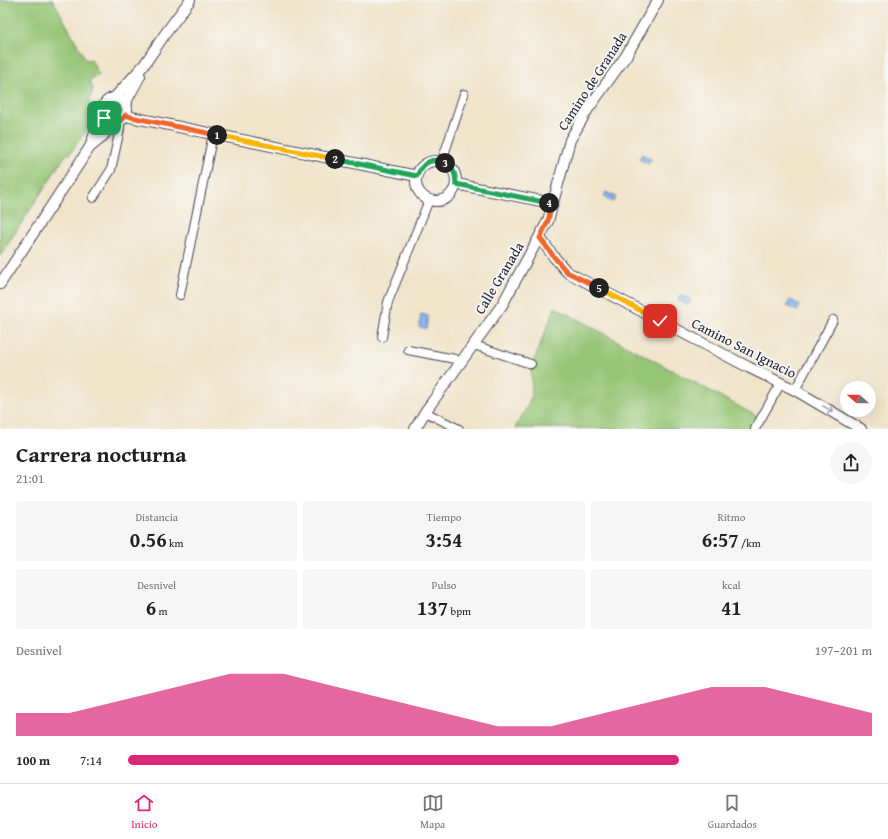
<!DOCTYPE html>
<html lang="es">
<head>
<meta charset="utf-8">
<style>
  :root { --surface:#fff; --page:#f6f6f6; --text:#202124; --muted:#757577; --line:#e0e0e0; --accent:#db2777 }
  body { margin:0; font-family:"Gentium Book Plus",serif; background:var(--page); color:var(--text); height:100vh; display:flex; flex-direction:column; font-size:15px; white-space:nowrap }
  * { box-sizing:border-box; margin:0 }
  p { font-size:13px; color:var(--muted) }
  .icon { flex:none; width:22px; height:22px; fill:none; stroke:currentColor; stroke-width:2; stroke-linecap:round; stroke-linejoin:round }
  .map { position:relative; height:429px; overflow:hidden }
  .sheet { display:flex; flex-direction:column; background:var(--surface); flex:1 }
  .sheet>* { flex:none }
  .needle { width:26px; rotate:290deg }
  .tools { position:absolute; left:840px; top:381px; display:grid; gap:8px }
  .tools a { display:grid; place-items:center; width:36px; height:36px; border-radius:50%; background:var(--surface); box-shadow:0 4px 16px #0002; font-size:20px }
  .pin { position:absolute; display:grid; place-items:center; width:34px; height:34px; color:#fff; margin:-17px; border-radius:8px; box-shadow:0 2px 6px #0006 }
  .km { position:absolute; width:20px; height:20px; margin:-10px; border-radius:50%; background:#222; color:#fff; font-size:11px; line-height:20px; text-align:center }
  .round { display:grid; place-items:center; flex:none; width:42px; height:42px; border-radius:21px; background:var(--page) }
  .headline { display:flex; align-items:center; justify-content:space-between; height:68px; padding:0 16px }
  h1 { font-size:22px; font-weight:800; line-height:30px }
  .stats { display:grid; grid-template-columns:repeat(3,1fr); gap:6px; height:68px; padding:4px 16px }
  .stats div { display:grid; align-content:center; border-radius:4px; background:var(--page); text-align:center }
  .stats b { font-size:20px; font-weight:800 }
  .stats small { font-size:11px; font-weight:400 }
  .stats p { font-size:11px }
  .chart { height:112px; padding:8px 16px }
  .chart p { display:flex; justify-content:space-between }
  .chart svg { width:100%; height:72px; margin-top:4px; fill:var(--accent); opacity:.7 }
  ul { padding:0 16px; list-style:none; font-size:13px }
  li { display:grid; grid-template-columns:64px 48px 1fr; align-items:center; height:30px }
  li i { height:10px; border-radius:5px; background:var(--accent) }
  .menu { display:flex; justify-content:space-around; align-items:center; height:56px; border-top:1px solid var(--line); background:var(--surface); font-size:11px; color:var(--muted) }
  .menu a { display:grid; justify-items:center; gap:2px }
  .menu .active { color:var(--accent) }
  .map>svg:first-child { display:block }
  .green { fill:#95c574; stroke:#5c7458 }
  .water { fill:url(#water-ripples); stroke:#536b96 }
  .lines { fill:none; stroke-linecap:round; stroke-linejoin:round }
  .minor-casing { stroke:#413f50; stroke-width:10 }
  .tertiary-casing { stroke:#413f50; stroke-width:12 }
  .minor { stroke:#fff; stroke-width:8 }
  .tertiary { stroke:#fff; stroke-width:10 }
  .oneway { stroke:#9c9ca7 }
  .split-1-casing { stroke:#fff; stroke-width:8 }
  .split-2-casing { stroke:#fff; stroke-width:8 }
  .split-3-casing { stroke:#fff; stroke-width:8 }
  .split-4-casing { stroke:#fff; stroke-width:8 }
  .split-5-casing { stroke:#fff; stroke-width:8 }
  .split-6-casing { stroke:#fff; stroke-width:8 }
  .split-1 { stroke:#f0652b; stroke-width:5 }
  .split-2 { stroke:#f5b400; stroke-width:5 }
  .split-3 { stroke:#22a559; stroke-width:5 }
  .split-4 { stroke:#22a559; stroke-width:5 }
  .split-5 { stroke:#f0652b; stroke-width:5 }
  .split-6 { stroke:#f5b400; stroke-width:5 }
  .labels { text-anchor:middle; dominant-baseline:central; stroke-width:4; stroke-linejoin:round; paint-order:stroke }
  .street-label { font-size:14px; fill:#22223b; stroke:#f6f6f2 }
</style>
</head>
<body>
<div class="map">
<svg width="888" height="429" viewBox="0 0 888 429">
  <defs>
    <pattern id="water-ripples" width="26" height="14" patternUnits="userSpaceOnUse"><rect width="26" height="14" fill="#84b4f0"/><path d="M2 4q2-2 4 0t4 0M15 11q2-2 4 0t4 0" fill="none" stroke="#6c92c4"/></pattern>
  </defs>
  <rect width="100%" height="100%" fill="#f6f6f2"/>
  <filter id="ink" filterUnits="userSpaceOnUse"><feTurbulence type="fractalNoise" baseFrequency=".025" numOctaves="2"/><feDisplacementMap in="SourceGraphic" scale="8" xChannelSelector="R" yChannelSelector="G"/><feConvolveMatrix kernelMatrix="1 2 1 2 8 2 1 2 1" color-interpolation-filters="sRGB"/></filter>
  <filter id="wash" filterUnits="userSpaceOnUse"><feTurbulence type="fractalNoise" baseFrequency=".012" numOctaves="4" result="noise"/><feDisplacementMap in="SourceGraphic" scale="16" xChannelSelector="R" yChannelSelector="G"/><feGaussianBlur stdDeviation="0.9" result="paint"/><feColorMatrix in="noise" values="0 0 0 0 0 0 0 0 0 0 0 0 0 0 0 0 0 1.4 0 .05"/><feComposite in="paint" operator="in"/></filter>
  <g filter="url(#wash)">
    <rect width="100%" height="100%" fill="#f0e4ca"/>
    <g class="green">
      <path d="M0,0h53l33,60 5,-1 8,16 -10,5 4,9 -3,11 1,20 -1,5 -21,30 -2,-2 -67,103z"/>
      <path d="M555,307l205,111 -7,11 -238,-1 13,-23 4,-11 -1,-26z"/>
    </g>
    <g class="water">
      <path d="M642,154l9,5 -3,5 -9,-5z"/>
      <path d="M606,192l10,5 -3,5 -9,-5z"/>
      <path d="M681,295l10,5 -3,5 -10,-4z"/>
      <path d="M790,300l10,5 -3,6 -10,-5z"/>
      <path d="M421,314l7,2 -2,13 -7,-2z"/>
    </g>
  </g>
  <g filter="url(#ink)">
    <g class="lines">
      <g class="minor-casing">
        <g id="minor">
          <path d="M442,161l22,-67"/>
          <path d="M93,198l18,-28 9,-41v-7"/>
          <path d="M180,295l33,-161"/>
          <path d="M382,337l6,-35 41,-102"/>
          <path d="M474,345l57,19"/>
          <path d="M408,350l47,9 6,3"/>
          <path d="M795,390l38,-70"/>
          <path d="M425,412l34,17"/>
          <path d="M755,429l26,-46"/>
        </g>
      </g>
      <g class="tertiary-casing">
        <g id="tertiary">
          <path d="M115,97l29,-32 21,-31 25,-34"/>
          <circle cx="115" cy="110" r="12"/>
          <path d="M126,106l2,-8 12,-22"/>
          <path d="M126,115l5,2 286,59"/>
          <path d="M90,147l10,-8 14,-16"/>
          <circle cx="436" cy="181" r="20"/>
          <path d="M456,184l96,19"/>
          <path d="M540,238l14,19 13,15 181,95 47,23 66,39"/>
          <path d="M0,284l90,-137 12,-34"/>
          <path d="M415,429l10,-17 77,-107 46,-84 22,-81 18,-31 38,-53 32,-56"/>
        </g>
      </g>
      <use href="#minor" class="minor"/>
      <use href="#tertiary" class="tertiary"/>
    </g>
    <defs><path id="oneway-shaft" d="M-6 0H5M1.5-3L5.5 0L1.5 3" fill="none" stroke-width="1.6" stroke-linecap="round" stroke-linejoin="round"/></defs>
    <use class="oneway" href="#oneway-shaft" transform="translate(828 409) rotate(31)"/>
  </g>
  <g class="lines" filter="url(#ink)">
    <g class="split-1-casing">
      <path id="split-1" d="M104,118l10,5 6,-1 6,-7 5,2 86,18"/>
    </g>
    <g class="split-2-casing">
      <path id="split-2" d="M217,135l118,24"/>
    </g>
    <g class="split-3-casing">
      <path id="split-3" d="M335,159l82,17c5,-12 14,-20 28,-13"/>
    </g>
    <g class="split-4-casing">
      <path id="split-4" d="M445,163c9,4 11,12 11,21l93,19"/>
    </g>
    <g class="split-5-casing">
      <path id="split-5" d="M549,203h3l-4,18 -8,17 14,19 13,15 32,16"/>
    </g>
    <g class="split-6-casing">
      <path id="split-6" d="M599,288l61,33"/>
    </g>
    <use href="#split-1" class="split-1"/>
    <use href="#split-2" class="split-2"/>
    <use href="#split-3" class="split-3"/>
    <use href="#split-4" class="split-4"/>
    <use href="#split-5" class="split-5"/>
    <use href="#split-6" class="split-6"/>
  </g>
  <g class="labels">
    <g class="street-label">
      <text transform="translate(592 81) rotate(-57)">Camino de Granada</text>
      <text transform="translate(499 278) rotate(-59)">Calle Granada</text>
      <text transform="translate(744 348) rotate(27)">Camino San Ignacio</text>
    </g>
  </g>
</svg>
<div class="tools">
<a><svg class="needle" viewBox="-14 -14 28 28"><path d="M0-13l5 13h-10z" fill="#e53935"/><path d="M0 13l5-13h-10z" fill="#757577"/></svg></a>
</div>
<div class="pin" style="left:104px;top:118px;background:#1e9e55"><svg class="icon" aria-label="arrive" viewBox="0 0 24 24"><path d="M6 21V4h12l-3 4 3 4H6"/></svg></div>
<div class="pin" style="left:660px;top:321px;background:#d93025"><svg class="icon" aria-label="check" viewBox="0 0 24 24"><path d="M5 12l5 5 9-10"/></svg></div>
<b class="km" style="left:217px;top:135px">1</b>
<b class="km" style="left:335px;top:159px">2</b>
<b class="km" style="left:445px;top:163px">3</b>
<b class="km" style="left:549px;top:203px">4</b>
<b class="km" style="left:599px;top:288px">5</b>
</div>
<section class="sheet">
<div class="headline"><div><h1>Carrera nocturna</h1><p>21:01</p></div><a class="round"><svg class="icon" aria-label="share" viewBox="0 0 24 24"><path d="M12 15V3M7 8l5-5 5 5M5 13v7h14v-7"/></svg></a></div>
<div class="stats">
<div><p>Distancia</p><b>0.56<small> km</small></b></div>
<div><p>Tiempo</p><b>3:54</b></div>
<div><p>Ritmo</p><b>6:57<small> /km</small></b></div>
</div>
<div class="stats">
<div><p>Desnivel</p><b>6<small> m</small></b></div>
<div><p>Pulso</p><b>137<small> bpm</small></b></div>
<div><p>kcal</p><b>41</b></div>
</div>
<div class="chart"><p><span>Desnivel</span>197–201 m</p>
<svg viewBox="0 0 160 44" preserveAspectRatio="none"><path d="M0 44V30L10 30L20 22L30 14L40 6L50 6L60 14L70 22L80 30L90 38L100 38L110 30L120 22L130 14L140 14L150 22L160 30V44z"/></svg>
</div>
<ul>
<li><b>100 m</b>7:14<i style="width:74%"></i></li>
</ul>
</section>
<nav class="menu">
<a class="active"><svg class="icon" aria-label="home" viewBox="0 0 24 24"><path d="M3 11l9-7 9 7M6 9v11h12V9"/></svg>Inicio</a>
<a><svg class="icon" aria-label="map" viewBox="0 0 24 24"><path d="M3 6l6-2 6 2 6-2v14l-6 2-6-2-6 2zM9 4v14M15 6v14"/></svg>Mapa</a>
<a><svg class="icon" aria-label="saved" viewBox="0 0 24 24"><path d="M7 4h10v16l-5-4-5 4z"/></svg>Guardados</a>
</nav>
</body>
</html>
